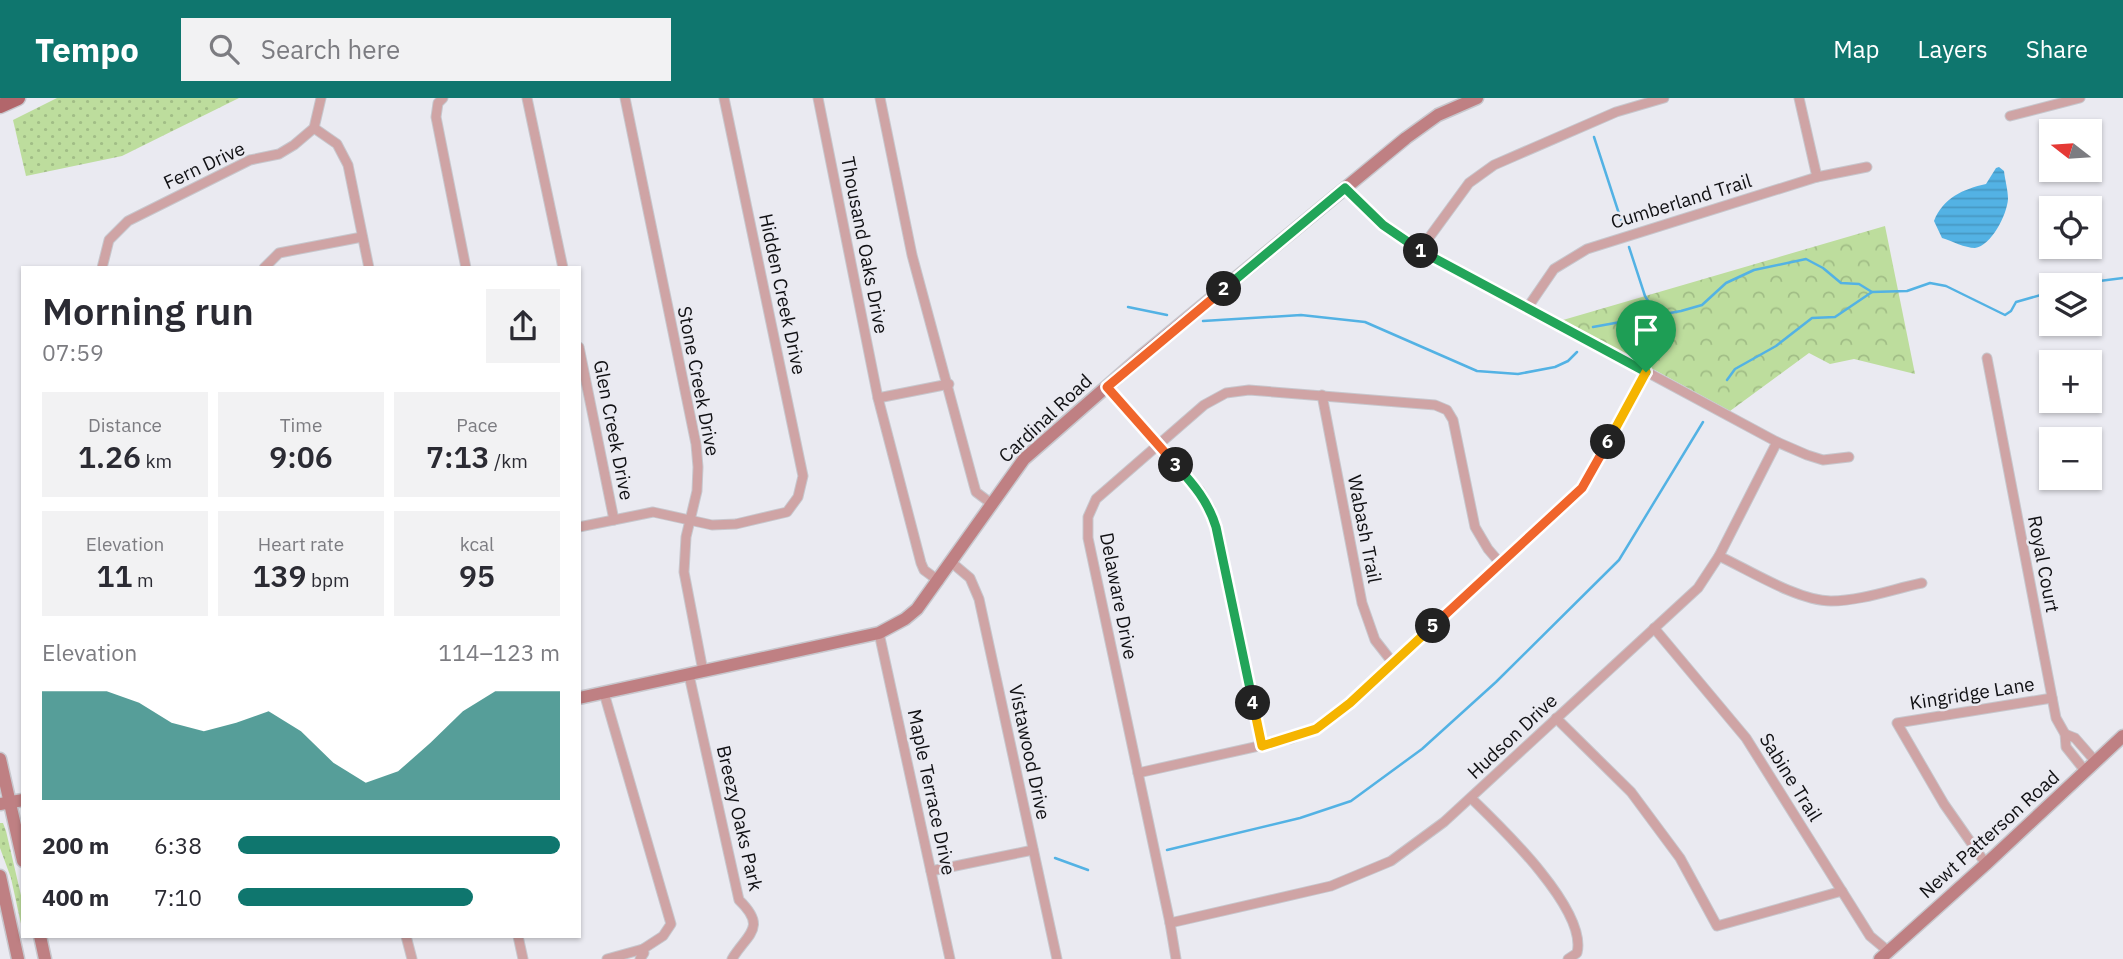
<!DOCTYPE html>
<html lang="en">
<head>
<meta charset="utf-8">
<style>
  :root { --surface:#fff; --page:#f2f2f3; --text:#2b2b33; --muted:#7c7c81; --accent:#0f766e }
  body { margin:0; font-family:"IBM Plex Sans",sans-serif; background:var(--page); color:var(--text); height:100vh; display:flex; flex-direction:column; font-size:26px; white-space:nowrap }
  * { box-sizing:border-box; margin:0 }
  p { font-size:23px; color:var(--muted) }
  .icon { flex:none; width:38px; height:38px; fill:none; stroke:currentColor; stroke-width:2; stroke-linecap:round; stroke-linejoin:round }
  .map { position:relative; flex:1; overflow:hidden }
  .sheet { position:absolute; left:21px; top:168px; width:560px; height:672px; display:flex; flex-direction:column; background:var(--surface); border-radius:0px; box-shadow:0 2px 5px #0004 }
  .sheet>* { flex:none }
  .needle { width:46px; rotate:287deg }
  .fabs { position:absolute; left:2039px; top:21px; display:grid; gap:14px }
  .fabs a { display:grid; place-items:center; width:63px; height:63px; border-radius:0px; background:var(--surface); box-shadow:0 2px 5px #0004; font-size:35px }
  .pin { position:absolute; display:grid; place-items:center; width:60px; height:60px; color:#fff; margin:-72px -30px; border-radius:50% 50% 50% 0; rotate:-45deg; box-shadow:0 0 7px #0007 }
  .pin .icon { rotate:45deg }
  .km { position:absolute; width:35px; height:35px; margin:-18px; border-radius:50%; background:#222; color:#fff; font-size:19px; line-height:35px; text-align:center }
  .round { display:grid; place-items:center; flex:none; width:74px; height:74px; border-radius:0px; background:var(--page) }
  .summary { display:flex; align-items:center; justify-content:space-between; height:119px; padding:0 21px }
  h1 { font-size:38px; font-weight:600; line-height:52px }
  .metrics { display:grid; grid-template-columns:repeat(3,1fr); gap:10px; height:119px; padding:7px 21px }
  .metrics div { display:grid; align-content:center; border-radius:0px; background:var(--page); text-align:center }
  .metrics b { font-size:30px; font-weight:600 }
  .metrics small { font-size:19px; font-weight:400 }
  .metrics p { font-size:19px }
  .chart { height:196px; padding:14px 21px }
  .chart p { display:flex; justify-content:space-between }
  .chart svg { width:100%; height:126px; margin-top:7px; fill:var(--accent); opacity:.7 }
  ul { padding:0 21px; list-style:none; font-size:23px }
  li { display:grid; grid-template-columns:112px 84px 1fr; align-items:center; height:52px }
  li i { height:18px; border-radius:9px; background:var(--accent) }
  header { display:flex; align-items:center; gap:42px; box-sizing:border-box; height:98px; padding:0 35px; background:var(--accent); color:#fff }
  header strong { font-size:33px }
  nav { display:flex; gap:38px; margin-inline-start:auto; font-size:24px }
  .search { width:490px; height:63px; background:var(--page); display:flex; align-items:center; gap:18px; box-sizing:border-box; padding:0 24px; border-radius:0px; color:var(--muted); font-size:26px }
  .map>svg:first-child { display:block }
  .grass { fill:url(#grass-dots) }
  .park { fill:url(#park-crowns) }
  .water { fill:url(#water-rules) }
  .lines { fill:none; stroke-linecap:round; stroke-linejoin:round }
  .stream { stroke:#53b2e4; stroke-width:2.5 }
  .street-casing { stroke:#c7c7cd; stroke-width:11 }
  .secondary-casing { stroke:#c7c7cd; stroke-width:15 }
  .primary-casing { stroke:#c7c7cd; stroke-width:17 }
  .street { stroke:#cfa4a5; stroke-width:9 }
  .secondary { stroke:#bf8083; stroke-width:12 }
  .primary { stroke:#b2666b; stroke-width:14 }
  .split-1-casing { stroke:#fff; stroke-width:14 }
  .split-2-casing { stroke:#fff; stroke-width:14 }
  .split-3-casing { stroke:#fff; stroke-width:14 }
  .split-4-casing { stroke:#fff; stroke-width:14 }
  .split-5-casing { stroke:#fff; stroke-width:14 }
  .split-6-casing { stroke:#fff; stroke-width:14 }
  .split-7-casing { stroke:#fff; stroke-width:14 }
  .split-1 { stroke:#22a559; stroke-width:9 }
  .split-2 { stroke:#22a559; stroke-width:9 }
  .split-3 { stroke:#f0652b; stroke-width:9 }
  .split-4 { stroke:#22a559; stroke-width:9 }
  .split-5 { stroke:#f5b400; stroke-width:9 }
  .split-6 { stroke:#f0652b; stroke-width:9 }
  .split-7 { stroke:#f5b400; stroke-width:9 }
  .labels { text-anchor:middle; dominant-baseline:central; stroke-width:5; stroke-linejoin:round; paint-order:stroke }
  .street-label { font-size:19px; fill:#101013; stroke:#eaeaf1 }
</style>
</head>
<body>
<header>
<strong>Tempo</strong>
<div class="search"><svg class="icon" aria-label="search" viewBox="0 0 24 24"><circle cx="10" cy="10" r="6"/><path d="M15 15l6 6"/></svg>Search here</div>
<nav><a>Map</a><a>Layers</a><a>Share</a></nav>
</header>
<div class="map">
<svg width="2123" height="861" viewBox="0 0 2123 861">
  <defs>
    <pattern id="grass-dots" width="8" height="8" patternUnits="userSpaceOnUse" patternTransform="scale(1.75)"><rect width="8" height="8" fill="#bddd9d"/><path d="M2 2h.1M6 6h.1" fill="none" stroke="#a1bd86" stroke-width="1.8" stroke-linecap="round"/></pattern>
    <pattern id="park-crowns" width="20" height="18" patternUnits="userSpaceOnUse" patternTransform="scale(1.75)"><rect width="20" height="18" fill="#bddd9d"/><path d="M2 6a3 3 0 1 1 6 0M12 15a3 3 0 1 1 6 0" fill="none" stroke="#a1bd86"/></pattern>
    <pattern id="water-rules" width="6" height="5" patternUnits="userSpaceOnUse" patternTransform="scale(1.75)"><rect width="6" height="5" fill="#53b2e4"/><path d="M0 2.5h6" fill="none" stroke="#4798c3"/></pattern>
  </defs>
  <rect width="100%" height="100%" fill="#eaeaf1"/>
  <g class="grass">
    <path d="M57,0h182l-117,58 -96,20 -13,-56z"/>
    <path d="M0,725h3l3,8 17,73v29l-12,-55 -11,-30z"/>
  </g>
  <path class="park" d="M1885,128l30,148 -61,-15 -24,5 -21,-11 -79,58 -167,-91z"/>
  <path class="water" d="M1999,69l5,4c1,9 4,19 4,28 -1,16 -17,47 -33,49 -10,0 -23,-7 -33,-10l-8,-17c9,-23 29,-32 52,-37l10,-16z"/>
  <g class="lines">
    <g class="stream">
      <path d="M1594,39l29,89"/>
      <path d="M1629,149l16,49 12,19"/>
      <path d="M2068,187l55,-7"/>
      <path d="M1128,209l39,8"/>
      <path d="M1203,223l98,-6 64,7 112,49 41,3 37,-7 13,-6 9,-9"/>
      <path d="M1593,229l88,-16 21,-6 24,-22 28,-13 52,-11 17,9 18,15 18,1 13,8 35,-1 23,-8 16,3 59,29 6,-4 5,-9 35,-10"/>
      <path d="M1727,282l8,-11 41,-23 36,-28 23,-1 37,-25"/>
      <path d="M1167,752l133,-32 51,-17 71,-52 74,-67 123,-122 84,-138"/>
      <path d="M1055,760l33,12"/>
    </g>
    <g class="street-casing">
      <g id="street">
        <path d="M443,0l-5,5 -2,14 30,151"/>
        <path d="M527,0l36,170"/>
        <path d="M625,0l71,346 2,23 -1,24 -11,46 -2,35 19,99"/>
        <path d="M818,0l60,300 43,165 3,7 15,11"/>
        <path d="M880,0l32,157 62,230 2,7 16,12"/>
        <path d="M1799,0l18,79"/>
        <path d="M2010,18l70,-18"/>
        <path d="M314,30l23,16 11,21 21,103"/>
        <path d="M1345,90l38,37 37,25 357,192 30,13 16,5 26,-3"/>
        <path d="M1420,152l49,-67 25,-18 122,-53 48,-14"/>
        <path d="M102,170l7,-28 19,-19 122,-61 29,-6 15,-9 20,-17 7,-30"/>
        <path d="M264,170l15,-15 83,-16"/>
        <path d="M1528,209l26,-38 33,-20 230,-72 50,-10"/>
        <path d="M579,249l35,173"/>
        <path d="M1987,260l69,360 9,16 1,13 20,25"/>
        <path d="M1107,289l93,104 10,17 6,19 46,219"/>
        <path d="M1322,297l40,208 13,37 18,23"/>
        <path d="M878,300l71,-14"/>
        <path d="M579,429l74,-15 59,13 24,-1 51,-12 11,-15 5,-21 -79,-378"/>
        <path d="M1719,458c30,14 79,45 112,45 30,0 62,-12 91,-18"/>
        <path d="M951,464l19,16 9,21 78,360"/>
        <path d="M1654,530l92,110 124,198 18,15"/>
        <path d="M879,535l71,326"/>
        <path d="M689,577l50,225c29,28 8,34 -7,59"/>
        <path d="M604,595l67,231 -8,12 -20,13"/>
        <path d="M1556,620l75,74 49,66 37,68 125,-35"/>
        <path d="M2065,636l10,4 21,24"/>
        <path d="M1138,675l152,-34 26,-10 34,-26 232,-215 64,-116"/>
        <path d="M1471,700c30,29 117,112 106,155l-9,6"/>
        <path d="M1986,766l-42,-60 -47,-81 155,-25"/>
        <path d="M931,773l102,-21"/>
        <path d="M1170,825l161,-37 60,-25 53,-39 254,-234 21,-32 58,-114"/>
        <path d="M406,838l6,23"/>
        <path d="M518,838l5,23"/>
        <path d="M607,861l36,-10 1,4 -4,6"/>
        <path d="M1176,861l-6,-36 -82,-385v-21l8,-18 108,-94 22,-12 23,-3 186,15 12,5 6,10 22,107 13,22 12,14"/>
      </g>
    </g>
    <g class="secondary-casing">
      <g id="secondary">
        <path d="M579,600l300,-65 26,-14 12,-10 107,-150 120,-105 262,-216 32,-23 39,-17"/>
        <path d="M0,661l23,102"/>
        <path d="M0,706l23,-4"/>
        <path d="M0,778l18,83"/>
        <path d="M40,838l5,23"/>
        <path d="M1880,861l106,-95 137,-128"/>
      </g>
    </g>
    <g class="primary-casing">
      <path id="primary" d="M0,8l18,-8"/>
    </g>
    <use href="#street" class="street"/>
    <use href="#secondary" class="secondary"/>
    <use href="#primary" class="primary"/>
  </g>
  <g class="lines">
    <g class="split-1-casing">
      <path id="split-1" d="M1421,153l225,121"/>
    </g>
    <g class="split-2-casing">
      <path id="split-2" d="M1224,191l121,-101 38,37 38,26"/>
    </g>
    <g class="split-3-casing">
      <path id="split-3" d="M1176,367l-69,-78 117,-98"/>
    </g>
    <g class="split-4-casing">
      <path id="split-4" d="M1176,367c18,20 32,36 40,62l37,176"/>
    </g>
    <g class="split-5-casing">
      <path id="split-5" d="M1253,605l9,43 54,-17 34,-26 83,-77"/>
    </g>
    <g class="split-6-casing">
      <path id="split-6" d="M1433,528l149,-138 26,-46"/>
    </g>
    <g class="split-7-casing">
      <path id="split-7" d="M1608,344l38,-70"/>
    </g>
    <use href="#split-1" class="split-1"/>
    <use href="#split-2" class="split-2"/>
    <use href="#split-3" class="split-3"/>
    <use href="#split-4" class="split-4"/>
    <use href="#split-5" class="split-5"/>
    <use href="#split-6" class="split-6"/>
    <use href="#split-7" class="split-7"/>
  </g>
  <g class="labels">
    <g class="street-label">
      <text transform="translate(204 67) rotate(-25)">Fern Drive</text>
      <text transform="translate(1681 103) rotate(-17)">Cumberland Trail</text>
      <text transform="translate(865 147) rotate(79)">Thousand Oaks Drive</text>
      <text transform="translate(783 196) rotate(78)">Hidden Creek Drive</text>
      <text transform="translate(699 283) rotate(79)">Stone Creek Drive</text>
      <text transform="translate(1045 320) rotate(-43)">Cardinal Road</text>
      <text transform="translate(614 332) rotate(79)">Glen Creek Drive</text>
      <text transform="translate(1365 431) rotate(79)">Wabash Trail</text>
      <text transform="translate(2044 466) rotate(79)">Royal Court</text>
      <text transform="translate(1119 498) rotate(79)">Delaware Drive</text>
      <text transform="translate(1972 595) rotate(-9)">Kingridge Lane</text>
      <text transform="translate(1512 638) rotate(-43)">Hudson Drive</text>
      <text transform="translate(1030 654) rotate(78)">Vistawood Drive</text>
      <text transform="translate(1791 679) rotate(58)">Sabine Trail</text>
      <text transform="translate(932 694) rotate(78)">Maple Terrace Drive</text>
      <text transform="translate(740 720) rotate(77)">Breezy Oaks Park</text>
      <text transform="translate(1989 736) rotate(-42)">Newt Patterson Road</text>
    </g>
  </g>
</svg>
<div class="fabs">
<a><svg class="needle" viewBox="-14 -14 28 28"><path d="M0-13l5 13h-10z" fill="#e53935"/><path d="M0 13l5-13h-10z" fill="#7c7c81"/></svg></a>
<a><svg class="icon" aria-label="locate" viewBox="0 0 24 24"><circle cx="12" cy="12" r="6"/><path d="M12 2v4M12 18v4M2 12h4M18 12h4"/></svg></a>
<a><svg class="icon" aria-label="layers" viewBox="0 0 24 24"><path d="M12 4l9 5-9 5-9-5zM3 14l9 5 9-5"/></svg></a>
<a>+</a>
<a>−</a>
</div>
<div class="pin" style="left:1646px;top:274px;background:#1e9e55"><svg class="icon" aria-label="arrive" viewBox="0 0 24 24"><path d="M6 21V4h12l-3 4 3 4H6"/></svg></div>
<b class="km" style="left:1421px;top:153px">1</b>
<b class="km" style="left:1224px;top:191px">2</b>
<b class="km" style="left:1176px;top:367px">3</b>
<b class="km" style="left:1253px;top:605px">4</b>
<b class="km" style="left:1433px;top:528px">5</b>
<b class="km" style="left:1608px;top:344px">6</b>
<section class="sheet">
<div class="summary"><div><h1>Morning run</h1><p>07:59</p></div><a class="round"><svg class="icon" aria-label="share" viewBox="0 0 24 24"><path d="M12 15V3M7 8l5-5 5 5M5 13v7h14v-7"/></svg></a></div>
<div class="metrics">
<div><p>Distance</p><b>1.26<small> km</small></b></div>
<div><p>Time</p><b>9:06</b></div>
<div><p>Pace</p><b>7:13<small> /km</small></b></div>
</div>
<div class="metrics">
<div><p>Elevation</p><b>11<small> m</small></b></div>
<div><p>Heart rate</p><b>139<small> bpm</small></b></div>
<div><p>kcal</p><b>95</b></div>
</div>
<div class="chart"><p><span>Elevation</span>114–123 m</p>
<svg viewBox="0 0 160 44" preserveAspectRatio="none"><path d="M0 44V6L10 6L20 6L30 10L40 17L50 20L60 17L70 13L80 20L90 31L100 38L110 34L120 24L130 13L140 6L150 6L160 6V44z"/></svg>
</div>
<ul>
<li><b>200 m</b>6:38<i style="width:100%"></i></li>
<li><b>400 m</b>7:10<i style="width:73%"></i></li>
</ul>
</section>
</div>
</body>
</html>
